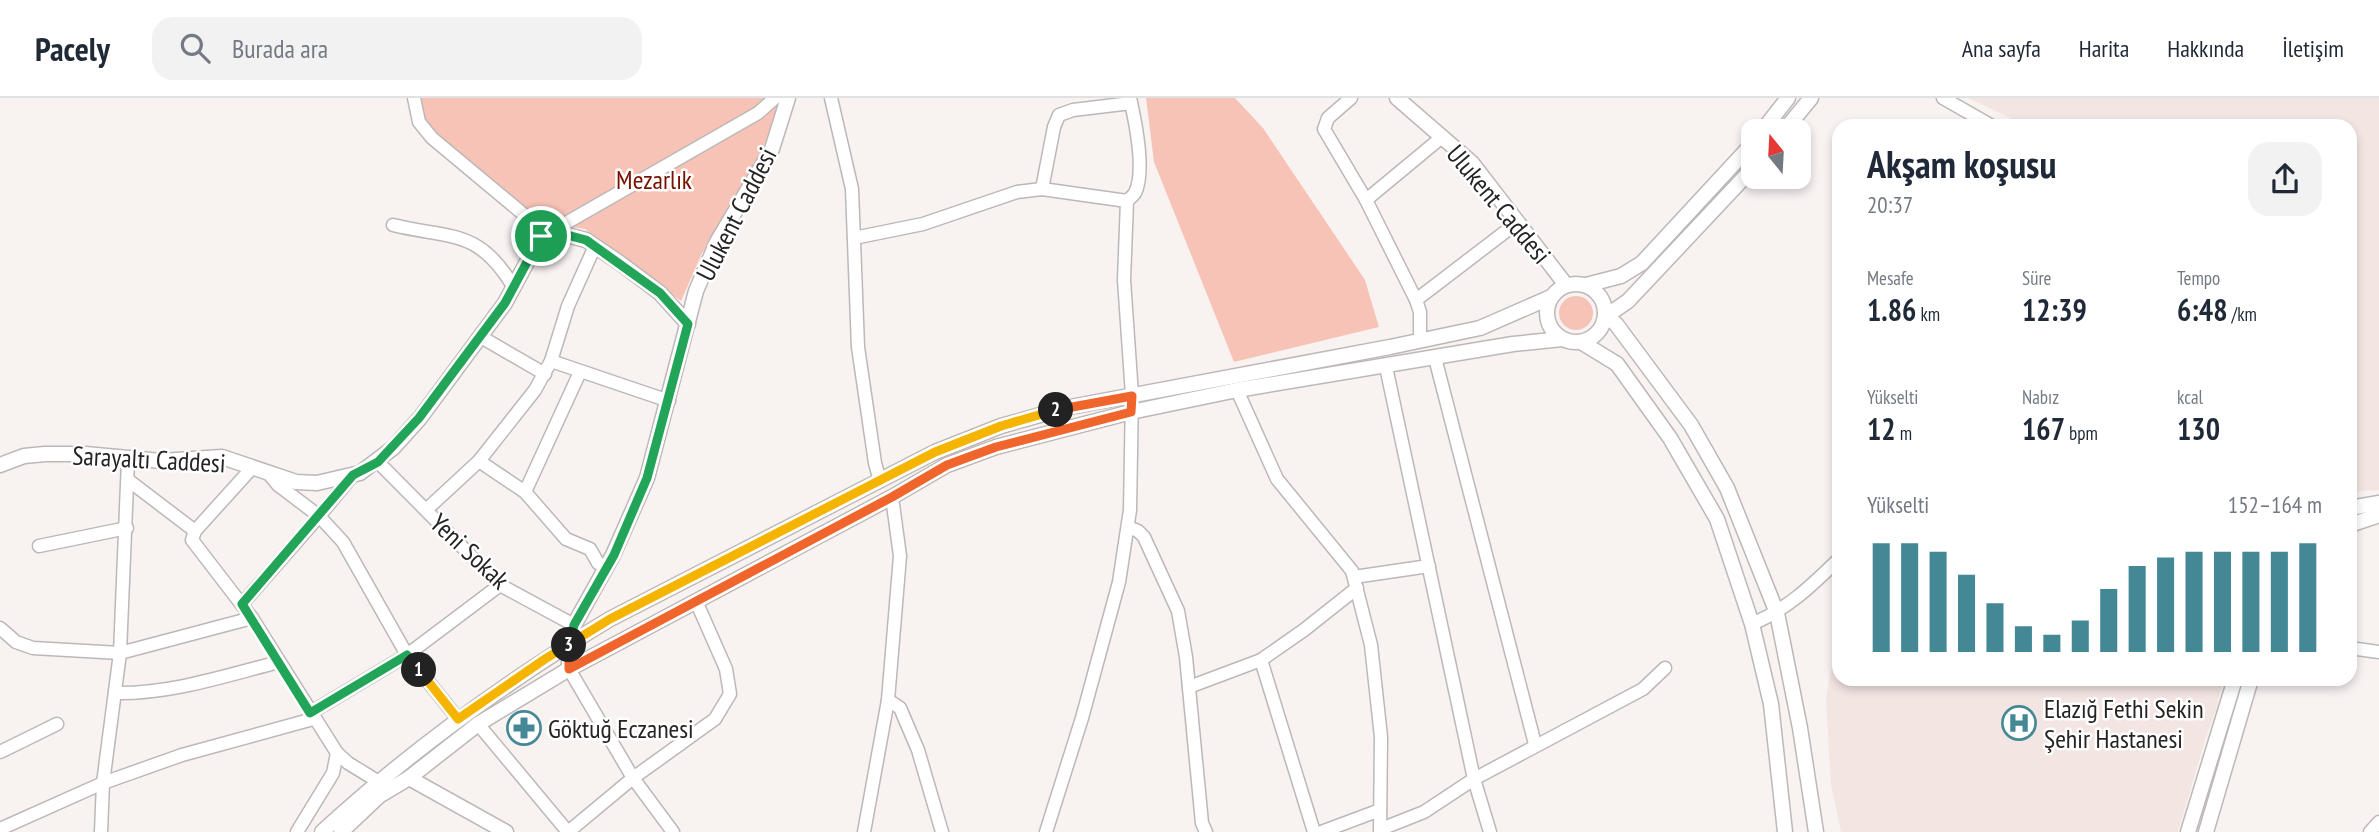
<!DOCTYPE html>
<html lang="tr">
<head>
<meta charset="utf-8">
<style>
  :root { --surface:#fff; --page:#f2f2f3; --text:#1f2937; --muted:#747a83; --line:#e0e1e3; --accent:#448896 }
  body { margin:0; font-family:"PT Sans Narrow",sans-serif; background:var(--page); color:var(--text); height:100vh; display:flex; flex-direction:column; font-size:26px; white-space:nowrap }
  * { box-sizing:border-box; margin:0 }
  p { font-size:23px; color:var(--muted) }
  .icon { flex:none; width:38px; height:38px; fill:none; stroke:currentColor; stroke-width:2; stroke-linecap:round; stroke-linejoin:round }
  .map { position:relative; flex:1; overflow:hidden }
  .drawer { position:absolute; left:1832px; top:21px; width:525px; height:567px; display:flex; flex-direction:column; background:var(--surface); border-radius:21px; box-shadow:0 4px 10px #0003 }
  .drawer>* { flex:none }
  .needle { width:46px; rotate:342deg }
  .controls { position:absolute; left:1741px; top:21px; display:grid; gap:14px }
  .controls a { display:grid; place-items:center; width:70px; height:70px; border-radius:14px; background:var(--surface); box-shadow:0 4px 10px #0003; font-size:35px }
  .pin { position:absolute; display:grid; place-items:center; width:60px; height:60px; color:#fff; margin:-30px; border:4px solid #fff; border-radius:50%; box-shadow:0 2px 7px #0007 }
  .km { position:absolute; width:35px; height:35px; margin:-18px; border-radius:50%; background:#222; color:#fff; font-size:19px; line-height:35px; text-align:center }
  .round { display:grid; place-items:center; flex:none; width:74px; height:74px; border-radius:21px; background:var(--page) }
  .headline { display:flex; align-items:center; justify-content:space-between; height:119px; padding:0 35px }
  h1 { font-size:38px; font-weight:700; line-height:52px }
  .stats { display:grid; grid-template-columns:repeat(3,1fr); gap:10px; height:119px; padding:7px 35px }
  .stats div { display:grid; align-content:center }
  .stats b { font-size:30px; font-weight:700 }
  .stats small { font-size:19px; font-weight:400 }
  .stats p { font-size:19px }
  .chart { height:196px; padding:14px 35px }
  .chart p { display:flex; justify-content:space-between }
  .chart svg { width:100%; height:126px; margin-top:7px; stroke:var(--accent); stroke-width:6 }
  header { display:flex; align-items:center; gap:42px; box-sizing:border-box; height:98px; padding:0 35px; background:var(--surface); border-bottom:2px solid var(--line) }
  header strong { font-size:33px }
  nav { display:flex; gap:38px; margin-inline-start:auto; font-size:24px }
  .search { width:490px; height:63px; background:var(--page); display:flex; align-items:center; gap:18px; box-sizing:border-box; padding:0 24px; border-radius:21px; color:var(--muted); font-size:26px }
  .map>svg:first-child { display:block }
  .built { fill:#f3e5e2 }
  .green { fill:#f7c3b7 }
  .lines { fill:none; stroke-linecap:round; stroke-linejoin:round }
  .minor-casing { stroke:#bdb8b7; stroke-width:15 }
  .tertiary-casing { stroke:#bdb8b7; stroke-width:17 }
  .minor { stroke:#fff; stroke-width:12 }
  .tertiary { stroke:#fff; stroke-width:14 }
  .split-1-casing { stroke:#fff; stroke-width:14 }
  .split-2-casing { stroke:#fff; stroke-width:14 }
  .split-3-casing { stroke:#fff; stroke-width:14 }
  .split-4-casing { stroke:#fff; stroke-width:14 }
  .split-1 { stroke:#22a559; stroke-width:9 }
  .split-2 { stroke:#f5b400; stroke-width:9 }
  .split-3 { stroke:#f0652b; stroke-width:9 }
  .split-4 { stroke:#22a559; stroke-width:9 }
  .labels { text-anchor:middle; dominant-baseline:central; stroke-width:5; stroke-linejoin:round; paint-order:stroke }
  .park-label { font-size:26px; fill:#781200; stroke:#fff }
  .street-label { font-size:26px; fill:#262423; stroke:#fff }
  .poi-label { font-size:26px; fill:#262423; stroke:#fff; text-anchor:start }
</style>
</head>
<body>
<header>
<strong>Pacely</strong>
<div class="search"><svg class="icon" aria-label="search" viewBox="0 0 24 24"><circle cx="10" cy="10" r="6"/><path d="M15 15l6 6"/></svg>Burada ara</div>
<nav><a>Ana sayfa</a><a>Harita</a><a>Hakkında</a><a>İletişim</a></nav>
</header>
<div class="map">
<svg width="2379" height="734" viewBox="0 0 2379 734">
  <rect width="100%" height="100%" fill="#f8f2f1"/>
  <g class="built">
    <path d="M1968,0h411v392l-19,1 -10,4v-369h-322z"/>
    <path d="M1839,526v55h384l-6,28 -12,33 -27,92h-337l-10,-48 -5,-85z"/>
  </g>
  <g class="green">
    <path d="M420,0h360l-12,39 -38,77 -28,39 -21,48 -96,-72 -40,-6 -120,-97z"/>
    <path d="M1146,0h89l28,30 102,152 14,47 -145,35 -80,-200z"/>
    <circle cx="1576" cy="215" r="17"/>
  </g>
  <g class="lines">
    <g class="minor-casing">
      <g id="minor">
        <path d="M414,0l5,24 13,16 114,95"/>
        <path d="M831,0l21,91 6,158 17,116 5,18"/>
        <path d="M1351,0l-23,20 -4,11 42,71 50,100 4,12v29"/>
        <path d="M1943,0l49,28"/>
        <path d="M1042,91l12,-62 5,-12 14,-5 58,-7"/>
        <path d="M1366,102l76,-63"/>
        <path d="M393,127c57,14 85,3 120,61"/>
        <path d="M552,133l206,-118 17,-15"/>
        <path d="M854,140l69,-14 94,-32 25,-3 85,12"/>
        <path d="M1416,202l102,-78"/>
        <path d="M481,239l64,37"/>
        <path d="M1435,260l100,386"/>
        <path d="M551,263l118,40"/>
        <path d="M1386,269l88,412 16,53"/>
        <path d="M1237,292l40,89 75,92 19,74 10,92 -1,95"/>
        <path d="M479,363l46,31 41,47 24,10 8,14 8,6"/>
        <path d="M378,364l122,123 74,40"/>
        <path d="M251,371l-56,62 -3,9 60,78 85,135 11,10 31,19"/>
        <path d="M353,377l-34,41 24,26 64,113 51,64"/>
        <path d="M128,382l67,51"/>
        <path d="M525,394l55,-120"/>
        <path d="M426,412l53,-49 56,-71 16,-29 17,-55 27,-60"/>
        <path d="M1128,429l10,4 6,6 34,74 8,46 16,166 4,9"/>
        <path d="M39,448l88,-18"/>
        <path d="M1354,479l75,-11"/>
        <path d="M242,506l77,-88 -41,-31 -10,-12"/>
        <path d="M1752,526c37,-16 59,-38 87,-65"/>
        <path d="M0,530l16,14 17,6 87,5 132,-35"/>
        <path d="M2350,550l29,4"/>
        <path d="M1261,562l53,172"/>
        <path d="M569,571l64,109 40,54"/>
        <path d="M1189,589l72,-27 43,-30 53,-42"/>
        <path d="M115,595c56,1 109,-17 164,-31"/>
        <path d="M888,602l12,8 18,42 24,82"/>
        <path d="M310,615l97,-58 93,-70"/>
        <path d="M478,626l90,108"/>
        <path d="M0,654l57,-28"/>
        <path d="M0,731l103,-46 79,-28 131,-36"/>
        <path d="M1381,731l43,-17 50,-33 169,-90 22,-21"/>
        <path d="M101,734l2,-49 17,-130 8,-193"/>
        <path d="M297,734l36,-59 4,-20"/>
        <path d="M568,734l65,-54 82,-59 15,-25 -4,-25 -30,-68"/>
        <path d="M864,734l24,-132 12,-144 -8,-59"/>
        <path d="M1046,734l36,-114 37,-136 11,-72 2,-115 -8,-115 3,-79c3,-3 6,-5 8,-8 11,-22 0,-73 -5,-95"/>
        <path d="M1321,734l59,-22"/>
        <path d="M2370,734l9,-10"/>
      </g>
    </g>
    <g class="tertiary-casing">
      <g id="tertiary">
        <path d="M1397,0l75,65 94,122"/>
        <path d="M1762,33l26,-33"/>
        <path d="M1784,33l27,-33"/>
        <circle cx="1576" cy="215" r="29"/>
        <path d="M1586,187l35,-9 21,-13 112,-121"/>
        <path d="M1606,214l9,-2 13,-9 126,-134"/>
        <path d="M1606,217l10,9 75,101 36,63 50,125 23,115 16,104"/>
        <path d="M1581,244l36,22 53,74 47,81 35,105 19,80 14,128"/>
        <path d="M0,367l24,-9 21,-2h40l76,7 61,-4 74,25 21,1 43,-10 33,-25 27,-30 85,-115 36,-67 11,-5 34,9 34,23 40,30 28,31"/>
        <path d="M2350,410l29,-5"/>
        <path d="M2350,427l29,-10"/>
        <path d="M569,571v-25l5,-19 39,-70 34,-77 49,-187 21,-49 55,-93 16,-51"/>
        <path d="M409,680l97,54"/>
        <path d="M322,734c88,-81 185,-151 288,-213l325,-167 66,-26 64,-18 325,-61 90,-19 71,-31"/>
        <path d="M341,734l38,-36 30,-18 69,-54 91,-55 323,-172 55,-32 49,-18 135,-35 106,-22 276,-46 49,-5"/>
        <path d="M2188,734l47,-153"/>
        <path d="M2206,734l45,-153"/>
      </g>
    </g>
    <use href="#minor" class="minor"/>
    <use href="#tertiary" class="tertiary"/>
  </g>
  <g class="lines">
    <g class="split-1-casing">
      <path id="split-1" d="M419,572l-12,-15 -97,58 -68,-109 111,-129 25,-13 41,-44 86,-115 36,-67"/>
    </g>
    <g class="split-2-casing">
      <path id="split-2" d="M419,572l39,49 87,-60 65,-40 325,-167 66,-26 55,-16"/>
    </g>
    <g class="split-3-casing">
      <path id="split-3" d="M569,547v24l323,-172 55,-32 49,-18 135,-35 1,-16 -76,14"/>
    </g>
    <g class="split-4-casing">
      <path id="split-4" d="M541,138l11,-5 34,9 74,53 28,31 -41,154 -33,77 -40,70 -5,20"/>
    </g>
    <use href="#split-1" class="split-1"/>
    <use href="#split-2" class="split-2"/>
    <use href="#split-3" class="split-3"/>
    <use href="#split-4" class="split-4"/>
  </g>
  <defs>
    <g id="hospital-ring" transform="scale(1.75)"><circle r="9.5" fill="#fff" stroke="#448896" stroke-width="1.5"/><path d="M-5-5h3v3.5h4V-5h3V5h-3V1.5h-4V5h-3Z" fill="#448896"/></g>
    <g id="pharmacy-ring" transform="scale(1.75)"><circle r="9.5" fill="#fff" stroke="#448896" stroke-width="1.5"/><path d="M-2-6h4v4h4v4h-4v4h-4v-4h-4v-4h4Z" fill="#448896"/></g>
  </defs>
  <g fill-rule="evenodd">
    <use href="#hospital-ring" x="2019" y="625"/>
    <use href="#pharmacy-ring" x="524" y="630"/>
  </g>
  <g class="labels">
    <g class="park-label">
      <text x="654" y="81">Mezarlık</text>
    </g>
    <g class="street-label">
      <text transform="translate(1499 106) rotate(50)">Ulukent Caddesi</text>
      <text transform="translate(736 116) rotate(-63)">Ulukent Caddesi</text>
      <text transform="translate(149 361) rotate(3)">Sarayaltı Caddesi</text>
      <text transform="translate(470 453) rotate(43)">Yeni Sokak</text>
    </g>
    <g class="poi-label">
      <text x="2044" y="610">Elazığ Fethi Sekin<tspan x="2044" dy="30">Şehir Hastanesi</tspan></text>
      <text x="548" y="630">Göktuğ Eczanesi</text>
    </g>
  </g>
</svg>
<div class="controls">
<a><svg class="needle" viewBox="-14 -14 28 28"><path d="M0-13l5 13h-10z" fill="#e53935"/><path d="M0 13l5-13h-10z" fill="#747a83"/></svg></a>
</div>
<div class="pin" style="left:541px;top:138px;background:#1e9e55"><svg class="icon" aria-label="arrive" viewBox="0 0 24 24"><path d="M6 21V4h12l-3 4 3 4H6"/></svg></div>
<b class="km" style="left:419px;top:572px">1</b>
<b class="km" style="left:1056px;top:312px">2</b>
<b class="km" style="left:569px;top:547px">3</b>
<section class="drawer">
<div class="headline"><div><h1>Akşam koşusu</h1><p>20:37</p></div><a class="round"><svg class="icon" aria-label="share" viewBox="0 0 24 24"><path d="M12 15V3M7 8l5-5 5 5M5 13v7h14v-7"/></svg></a></div>
<div class="stats">
<div><p>Mesafe</p><b>1.86<small> km</small></b></div>
<div><p>Süre</p><b>12:39</b></div>
<div><p>Tempo</p><b>6:48<small> /km</small></b></div>
</div>
<div class="stats">
<div><p>Yükselti</p><b>12<small> m</small></b></div>
<div><p>Nabız</p><b>167<small> bpm</small></b></div>
<div><p>kcal</p><b>130</b></div>
</div>
<div class="chart"><p><span>Yükselti</span>152–164 m</p>
<svg viewBox="0 0 160 44" preserveAspectRatio="none"><path d="M5 44V6M15 44V6M25 44V9M35 44V17M45 44V27M55 44V35M65 44V38M75 44V33M85 44V22M95 44V14M105 44V11M115 44V9M125 44V9M135 44V9M145 44V9M155 44V6"/></svg>
</div>
</section>
</div>
</body>
</html>
